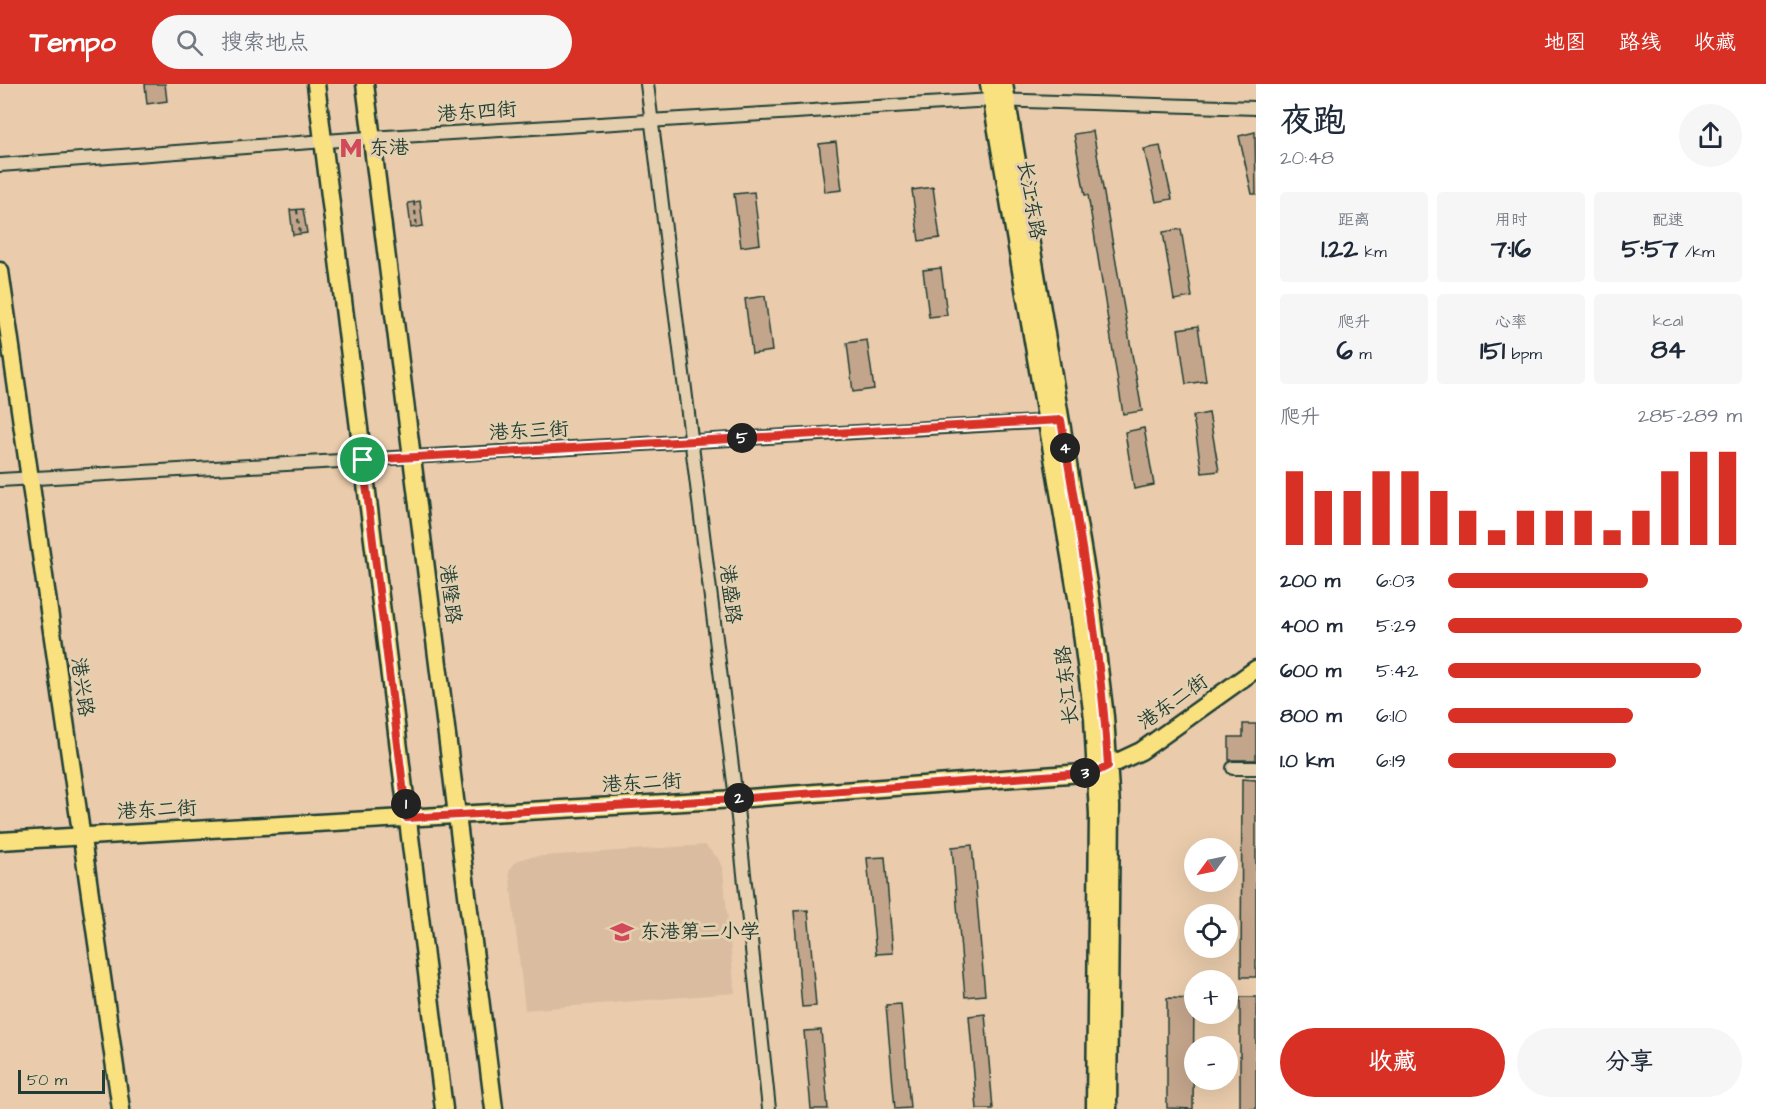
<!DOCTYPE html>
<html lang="zh">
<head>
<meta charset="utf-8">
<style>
  :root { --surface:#fff; --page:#f6f6f7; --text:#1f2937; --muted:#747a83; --accent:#d93025 }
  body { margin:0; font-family:"Architects Daughter","LXGW WenKai TC",sans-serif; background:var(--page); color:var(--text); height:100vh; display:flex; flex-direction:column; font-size:22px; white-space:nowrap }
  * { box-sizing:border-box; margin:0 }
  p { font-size:20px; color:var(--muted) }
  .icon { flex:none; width:33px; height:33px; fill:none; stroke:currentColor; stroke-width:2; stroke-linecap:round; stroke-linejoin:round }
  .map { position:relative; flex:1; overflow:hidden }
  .sheet { display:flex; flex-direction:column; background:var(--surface); width:510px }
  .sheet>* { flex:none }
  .needle { width:39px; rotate:237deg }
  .tools { position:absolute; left:1184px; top:754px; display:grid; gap:12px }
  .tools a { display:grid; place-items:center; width:54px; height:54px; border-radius:50%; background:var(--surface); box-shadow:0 6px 24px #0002; font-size:30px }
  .scale { position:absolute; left:18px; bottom:15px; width:87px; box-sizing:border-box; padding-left:6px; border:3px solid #1f3d34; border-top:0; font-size:16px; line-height:21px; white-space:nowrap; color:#1f3d34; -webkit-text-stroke:4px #e5cfae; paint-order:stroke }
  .pin { position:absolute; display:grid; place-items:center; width:51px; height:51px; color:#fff; margin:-26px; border:3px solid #fff; border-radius:50%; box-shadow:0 2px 6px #0007 }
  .km { position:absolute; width:30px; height:30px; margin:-15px; border-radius:50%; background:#222; color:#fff; font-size:16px; line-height:30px; text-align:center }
  .round { display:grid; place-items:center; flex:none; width:63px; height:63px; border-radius:32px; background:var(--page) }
  .overview { display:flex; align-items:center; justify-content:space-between; height:102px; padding:0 24px }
  h1 { font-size:33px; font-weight:700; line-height:45px }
  .metrics { display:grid; grid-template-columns:repeat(3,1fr); gap:9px; height:102px; padding:6px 24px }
  .metrics div { display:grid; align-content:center; border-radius:6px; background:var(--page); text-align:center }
  .metrics b { font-size:26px; font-weight:700 }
  .metrics small { font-size:16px; font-weight:400 }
  .metrics p { font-size:16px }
  .chart { height:168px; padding:12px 24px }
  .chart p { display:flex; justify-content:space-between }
  .chart svg { width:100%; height:108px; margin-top:6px; stroke:var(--accent); stroke-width:6 }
  .primary-button { display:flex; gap:12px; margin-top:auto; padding:12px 24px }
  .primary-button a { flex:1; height:69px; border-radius:36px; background:var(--accent); color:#fff; font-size:24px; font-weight:700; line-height:69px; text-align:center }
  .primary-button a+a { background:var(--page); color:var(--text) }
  ul { padding:0 24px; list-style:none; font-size:20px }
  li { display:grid; grid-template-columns:96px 72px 1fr; align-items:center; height:45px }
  li i { height:15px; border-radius:8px; background:var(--accent) }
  header { display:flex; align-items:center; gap:36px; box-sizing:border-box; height:84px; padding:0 30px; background:var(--accent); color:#fff }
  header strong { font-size:28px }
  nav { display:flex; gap:33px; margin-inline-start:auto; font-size:21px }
  .search { width:420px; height:54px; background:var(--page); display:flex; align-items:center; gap:15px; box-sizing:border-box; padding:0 21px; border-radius:33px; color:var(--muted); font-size:22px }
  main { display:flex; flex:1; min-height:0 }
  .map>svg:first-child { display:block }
  .built { fill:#dabda0 }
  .building { fill:#c3a58b; stroke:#1f3d34; stroke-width:1.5 }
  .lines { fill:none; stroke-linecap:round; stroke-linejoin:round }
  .minor-casing { stroke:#1f3d34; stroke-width:16 }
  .major-casing { stroke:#1f3d34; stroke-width:21 }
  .path { stroke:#1f3d34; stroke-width:2; stroke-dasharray:4.5 4.5; stroke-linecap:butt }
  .minor { stroke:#e5cfae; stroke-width:12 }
  .major { stroke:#fae180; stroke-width:16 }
  .route-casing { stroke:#fff; stroke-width:12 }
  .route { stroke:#d93025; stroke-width:8 }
  .labels { text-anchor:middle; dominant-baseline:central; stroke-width:6; stroke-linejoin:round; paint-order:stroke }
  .street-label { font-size:20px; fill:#1f3d34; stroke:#e5cfae }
  .poi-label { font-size:20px; fill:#1f3d34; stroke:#e5cfae; text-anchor:start }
</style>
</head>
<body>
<header>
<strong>Tempo</strong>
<div class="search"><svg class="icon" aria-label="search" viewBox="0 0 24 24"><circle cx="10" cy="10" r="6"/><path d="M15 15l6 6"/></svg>搜索地点</div>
<nav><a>地图</a><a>路线</a><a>收藏</a></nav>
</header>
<main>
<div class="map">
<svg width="1256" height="1025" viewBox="0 0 1256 1025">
  <rect width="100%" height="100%" fill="#eaccac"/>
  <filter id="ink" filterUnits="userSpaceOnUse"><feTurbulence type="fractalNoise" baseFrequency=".0167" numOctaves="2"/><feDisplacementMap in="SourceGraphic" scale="12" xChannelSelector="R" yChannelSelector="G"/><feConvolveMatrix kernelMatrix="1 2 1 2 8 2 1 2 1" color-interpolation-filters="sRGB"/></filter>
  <g filter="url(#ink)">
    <path class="built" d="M705,761l13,13 5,12 12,123 -210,17 -16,-139 7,-10 12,-4z"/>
    <g class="building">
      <path d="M145,0h20l2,17 -20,3z"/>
      <path d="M1093,47l49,280 -19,3 -35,-219h-3l-11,-61z"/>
      <path d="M1255,48l1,62h-4l-13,-58z"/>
      <path d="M836,58l6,48 -17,2 -6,-48z"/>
      <path d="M1160,62l12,53 -16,3 -12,-53z"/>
      <path d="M933,103l7,51 -21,3 -7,-51z"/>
      <path d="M754,108l6,52 -19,3 -7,-53z"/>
      <path d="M420,117l3,25 -12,2 -3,-25z"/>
      <path d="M303,125l4,24 -14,2 -3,-25z"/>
      <path d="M1181,145l11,68 -18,3 -11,-68z"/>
      <path d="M941,184l6,47 -18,2 -6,-47z"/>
      <path d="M765,212l7,55 -20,3 -7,-55z"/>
      <path d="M1198,242l8,55 -20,3 -8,-55z"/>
      <path d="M867,256l7,49 -21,3 -6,-49z"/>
      <path d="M1209,329l10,58 -17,2 -9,-57z"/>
      <path d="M1144,344l10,57 -20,4 -9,-57z"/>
      <path d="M1243,640h13v36h-27v-23h14z"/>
      <path d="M1242,695l14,1v197h-15z"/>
      <path d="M972,761l13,150 -20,2 -13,-150z"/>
      <path d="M885,773l8,96 -17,1 -9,-96z"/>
      <path d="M808,826l8,96 -14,1 -8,-96z"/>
      <rect x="1240" y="913" width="16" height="112"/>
      <path d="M1167,914l27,1 -1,110 -26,-1z"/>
      <path d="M901,920l9,104 -15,1 -9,-104z"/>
      <path d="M985,930l8,95h-16l-8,-93z"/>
      <path d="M821,946l7,79h-17l-7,-78z"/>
    </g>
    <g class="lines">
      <g class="minor-casing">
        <g id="minor">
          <path d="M647,0l89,715 33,310"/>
          <path d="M0,81l353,-26 639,-39 264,8"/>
          <path d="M0,396l1053,-59"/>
          <path d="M1233,684h23"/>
        </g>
      </g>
      <g class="major-casing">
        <g id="major">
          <path d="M316,0l128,1025"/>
          <path d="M365,0l129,1025"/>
          <path d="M989,0l89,519 15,115 5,96 -3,295"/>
          <path d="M1004,0l87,517 14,116 6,89 -3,303"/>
          <path d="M0,187l121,838"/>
          <path d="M0,757l736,-42 360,-27 45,-21 115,-82"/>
        </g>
      </g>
      <g class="path">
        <path d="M414,118l3,25"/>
        <path d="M297,126l3,24"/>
      </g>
      <use href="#minor" class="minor"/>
      <use href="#major" class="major"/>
    </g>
  </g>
  <g class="lines" filter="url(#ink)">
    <g class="route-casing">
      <path id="route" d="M1061,336c19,116 40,230 47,346l-12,6 -360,27 -329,19 -44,-358z"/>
    </g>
    <use href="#route" class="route"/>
  </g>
  <defs>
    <g id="metro-bare" transform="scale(1.8)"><path d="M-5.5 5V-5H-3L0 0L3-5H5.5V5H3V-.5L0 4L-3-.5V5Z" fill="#d1495b" stroke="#e5cfae" stroke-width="2.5" paint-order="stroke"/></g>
    <g id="school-bare" transform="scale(1.8)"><path d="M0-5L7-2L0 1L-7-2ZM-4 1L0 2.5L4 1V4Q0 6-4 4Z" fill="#d1495b" stroke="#e5cfae" stroke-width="2.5" paint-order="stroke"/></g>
  </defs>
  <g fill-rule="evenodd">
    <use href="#metro-bare" x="351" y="64"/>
    <use href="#school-bare" x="622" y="848"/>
  </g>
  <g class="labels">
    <g class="street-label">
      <text transform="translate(477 28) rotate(-4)">港东四街</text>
      <text transform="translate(1031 116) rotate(80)">长江东路</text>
      <text transform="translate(529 347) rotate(-3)">港东三街</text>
      <text transform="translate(450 510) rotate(83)">港隆路</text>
      <text transform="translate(730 510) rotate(83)">港盛路</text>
      <text transform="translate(1067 601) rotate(-96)">长江东路</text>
      <text transform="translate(82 603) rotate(82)">港兴路</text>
      <text transform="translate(1173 618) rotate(-35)">港东二街</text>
      <text transform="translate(642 699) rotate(-3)">港东二街</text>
      <text transform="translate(157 726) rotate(-3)">港东二街</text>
    </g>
    <g class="poi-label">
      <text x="369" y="64">东港</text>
      <text x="640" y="848">东港第二小学</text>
    </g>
  </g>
</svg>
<div class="tools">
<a><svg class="needle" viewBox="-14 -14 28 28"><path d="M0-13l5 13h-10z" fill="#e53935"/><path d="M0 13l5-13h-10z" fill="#747a83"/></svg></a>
<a><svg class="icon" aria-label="locate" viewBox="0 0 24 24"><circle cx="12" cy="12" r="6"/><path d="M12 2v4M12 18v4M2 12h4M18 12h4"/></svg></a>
<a>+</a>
<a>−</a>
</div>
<div class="scale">50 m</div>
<div class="pin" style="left:363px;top:376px;background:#1e9e55"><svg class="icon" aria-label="arrive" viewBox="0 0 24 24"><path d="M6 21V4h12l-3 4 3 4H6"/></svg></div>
<b class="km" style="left:406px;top:720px">1</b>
<b class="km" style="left:739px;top:714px">2</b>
<b class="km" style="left:1085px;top:689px">3</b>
<b class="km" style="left:1065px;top:364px">4</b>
<b class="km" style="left:742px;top:354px">5</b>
</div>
<section class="sheet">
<div class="overview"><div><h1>夜跑</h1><p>20:48</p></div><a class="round"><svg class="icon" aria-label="share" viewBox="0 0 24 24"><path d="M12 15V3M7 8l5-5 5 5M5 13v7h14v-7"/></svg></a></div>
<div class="metrics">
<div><p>距离</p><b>1.22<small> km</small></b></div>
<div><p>用时</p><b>7:16</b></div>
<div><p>配速</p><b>5:57<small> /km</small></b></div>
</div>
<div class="metrics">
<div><p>爬升</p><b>6<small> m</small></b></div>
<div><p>心率</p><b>151<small> bpm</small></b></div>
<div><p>kcal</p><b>84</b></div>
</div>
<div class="chart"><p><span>爬升</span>285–289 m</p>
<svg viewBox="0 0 160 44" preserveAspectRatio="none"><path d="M5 44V14M15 44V22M25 44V22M35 44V14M45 44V14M55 44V22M65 44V30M75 44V38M85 44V30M95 44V30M105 44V30M115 44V38M125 44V30M135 44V14M145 44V6M155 44V6"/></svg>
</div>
<ul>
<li><b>200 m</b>6:03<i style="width:68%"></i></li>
<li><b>400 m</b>5:29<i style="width:100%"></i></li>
<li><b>600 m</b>5:42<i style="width:86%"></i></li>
<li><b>800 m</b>6:10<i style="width:63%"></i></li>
<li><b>1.0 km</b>6:19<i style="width:57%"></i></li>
</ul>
<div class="primary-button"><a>收藏</a><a>分享</a></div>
</section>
</main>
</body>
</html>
